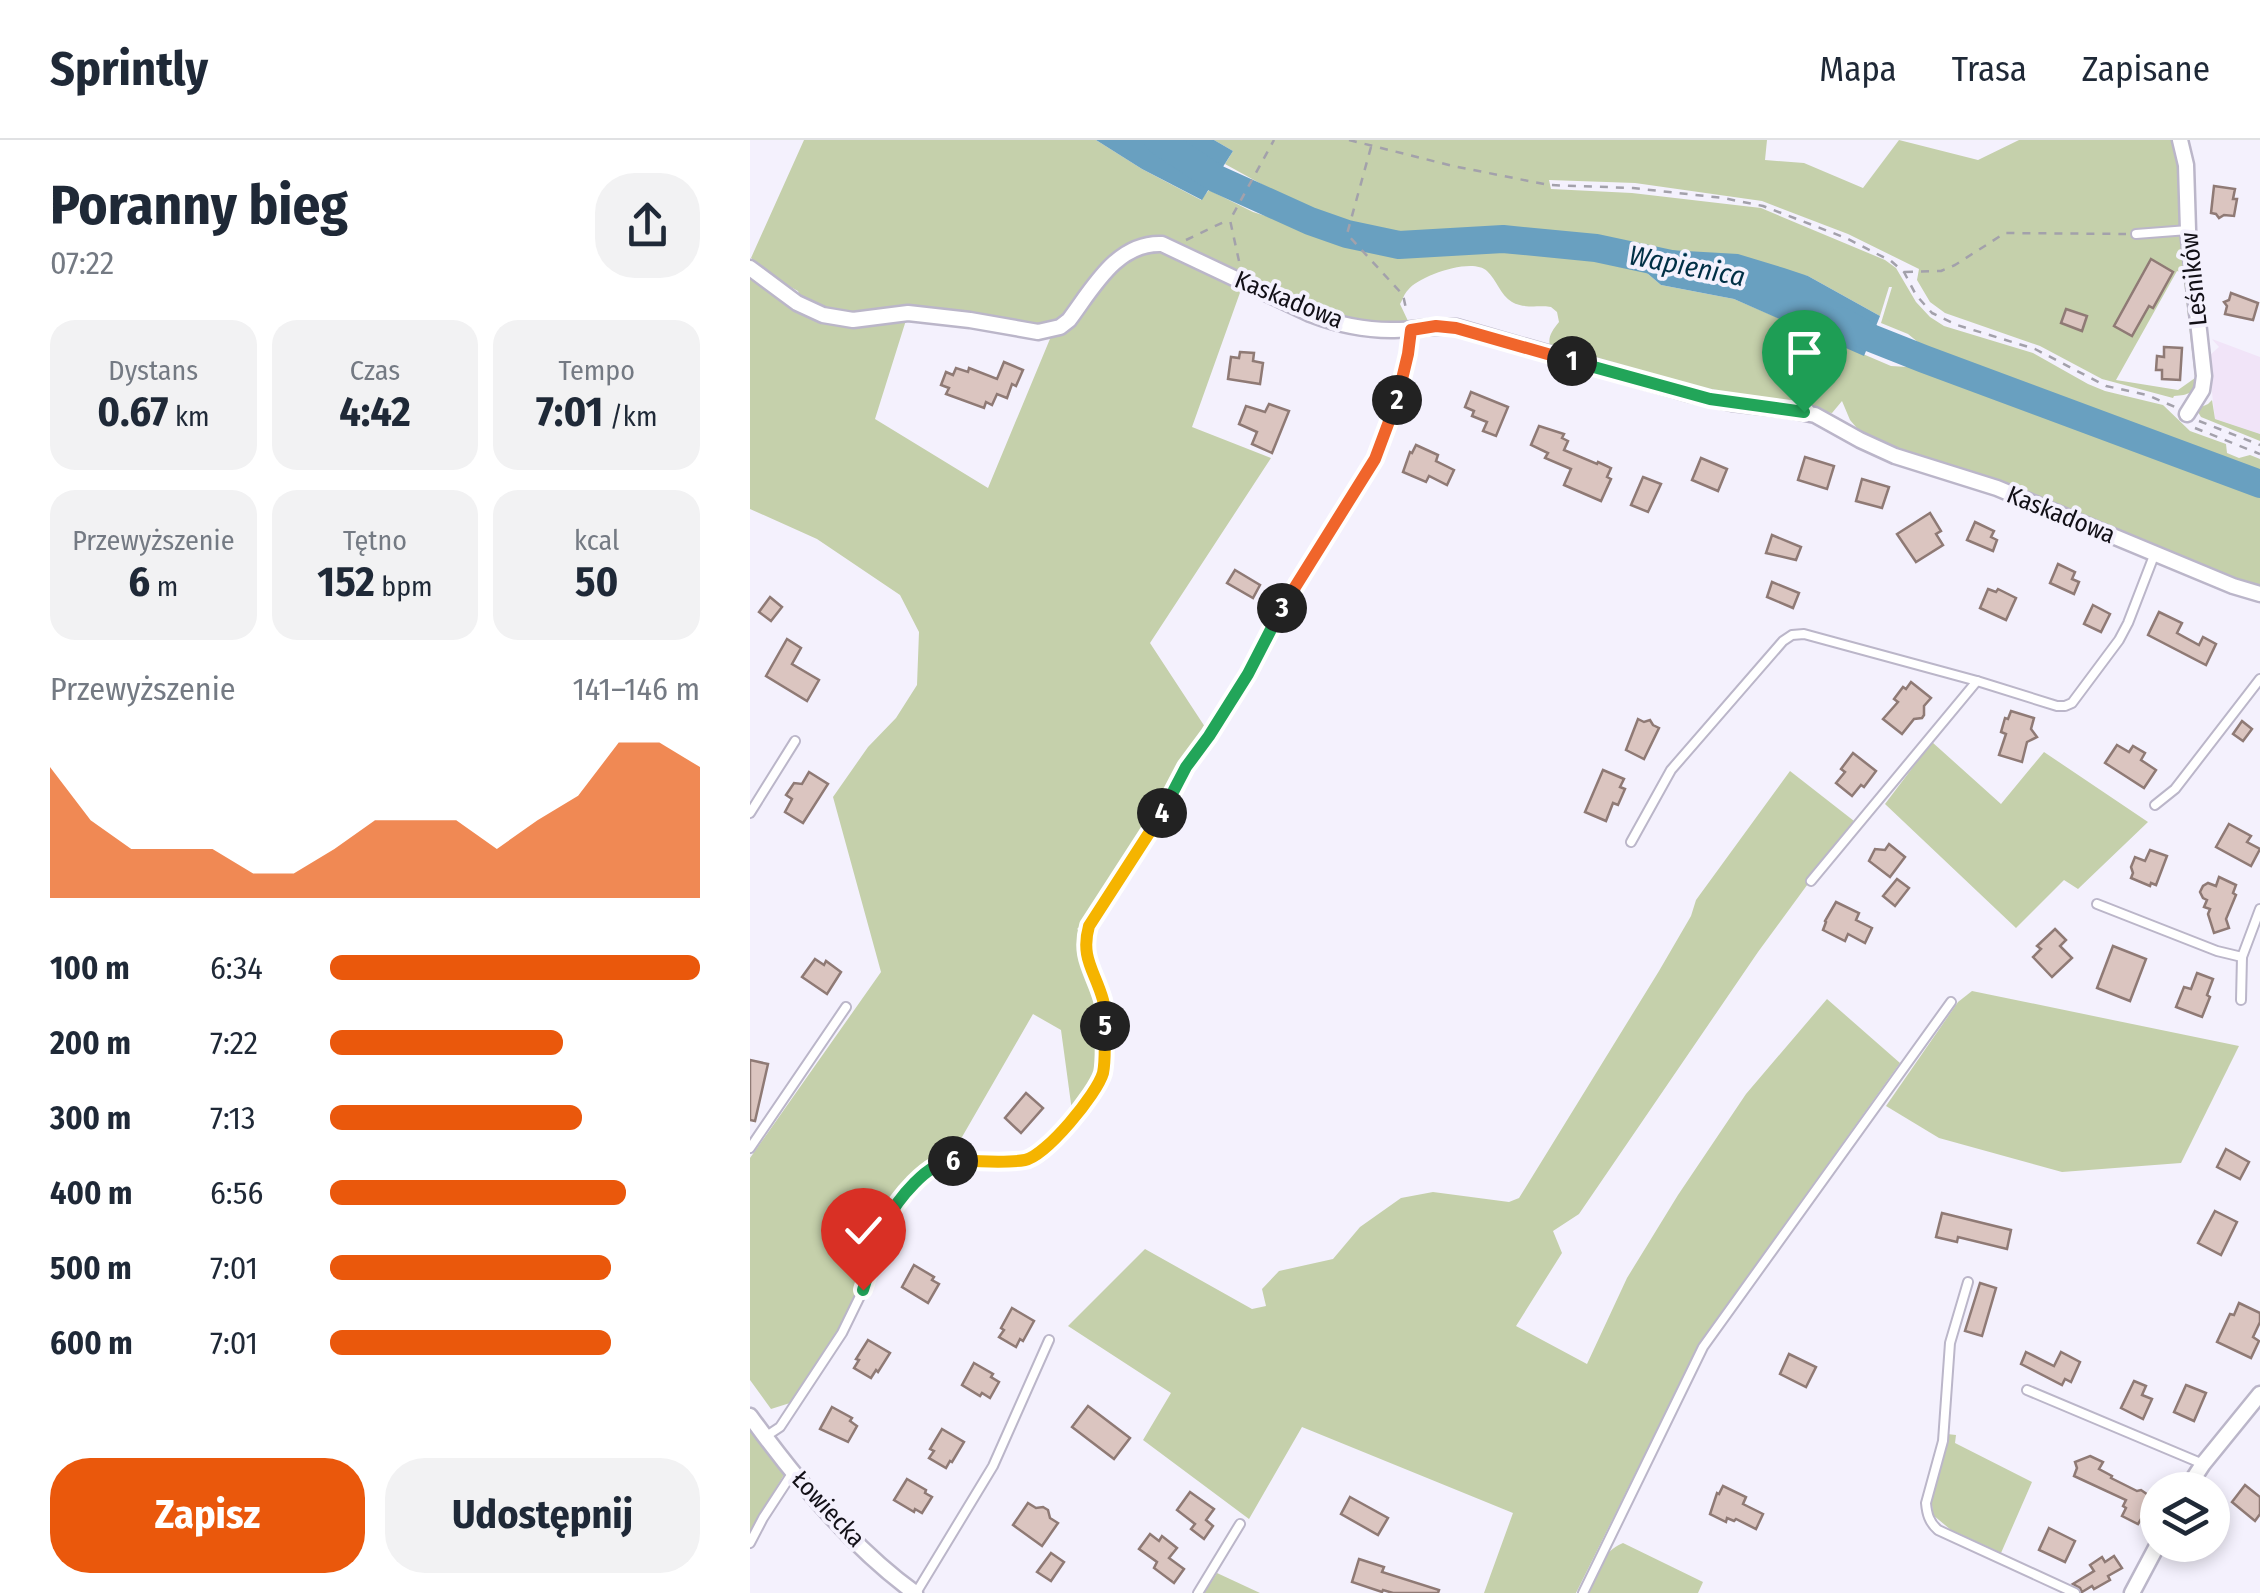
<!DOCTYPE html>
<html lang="pl">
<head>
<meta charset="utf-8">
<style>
  :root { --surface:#fff; --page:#f2f2f3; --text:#1f2937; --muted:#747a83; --line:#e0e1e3; --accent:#ea580c }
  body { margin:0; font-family:"Fira Sans Condensed",sans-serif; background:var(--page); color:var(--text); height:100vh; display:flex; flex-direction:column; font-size:38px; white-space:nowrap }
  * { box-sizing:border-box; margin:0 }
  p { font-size:32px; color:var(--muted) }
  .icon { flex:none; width:55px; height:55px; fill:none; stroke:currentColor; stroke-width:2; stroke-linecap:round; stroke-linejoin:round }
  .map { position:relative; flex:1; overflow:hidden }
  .panel { display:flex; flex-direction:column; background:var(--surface); width:750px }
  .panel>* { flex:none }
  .tools { position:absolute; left:1390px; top:1332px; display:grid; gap:20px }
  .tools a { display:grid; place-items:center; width:90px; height:90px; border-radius:50%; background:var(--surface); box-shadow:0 5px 15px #0003; font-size:50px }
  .pin { position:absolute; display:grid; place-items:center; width:85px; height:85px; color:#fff; margin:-102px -42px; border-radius:50% 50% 50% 0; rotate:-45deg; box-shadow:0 0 10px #0007 }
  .pin .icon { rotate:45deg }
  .km { position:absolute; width:50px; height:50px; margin:-25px; border-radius:50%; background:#222; color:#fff; font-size:28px; line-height:50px; text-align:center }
  .round { display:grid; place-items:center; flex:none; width:105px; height:105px; border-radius:40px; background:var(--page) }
  .headline { display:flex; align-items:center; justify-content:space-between; height:170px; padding:0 50px }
  h1 { font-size:55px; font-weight:700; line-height:75px }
  .metrics { display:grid; grid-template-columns:repeat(3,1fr); gap:15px; height:170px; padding:10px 50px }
  .metrics div { display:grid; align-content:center; border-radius:25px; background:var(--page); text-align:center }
  .metrics b { font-size:42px; font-weight:700 }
  .metrics small { font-size:28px; font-weight:400 }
  .metrics p { font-size:28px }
  .chart { height:280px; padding:20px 50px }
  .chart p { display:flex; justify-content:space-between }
  .chart svg { width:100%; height:180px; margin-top:10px; fill:var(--accent); opacity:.7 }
  .button { display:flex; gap:20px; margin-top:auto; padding:20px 50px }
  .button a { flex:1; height:115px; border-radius:40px; background:var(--accent); color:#fff; font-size:40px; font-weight:700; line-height:115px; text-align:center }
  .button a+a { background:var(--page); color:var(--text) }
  ul { padding:0 50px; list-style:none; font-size:32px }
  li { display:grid; grid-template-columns:160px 120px 1fr; align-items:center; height:75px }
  li i { height:25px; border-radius:12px; background:var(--accent) }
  header { display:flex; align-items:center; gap:60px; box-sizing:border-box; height:140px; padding:0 50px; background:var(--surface); border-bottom:2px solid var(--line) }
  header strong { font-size:48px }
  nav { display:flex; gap:55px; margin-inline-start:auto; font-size:35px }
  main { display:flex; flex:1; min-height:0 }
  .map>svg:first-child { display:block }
  .commercial { fill:#f1e4f8 }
  .green { fill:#c5d0ab; fill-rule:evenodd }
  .water { fill:#69a0c0 }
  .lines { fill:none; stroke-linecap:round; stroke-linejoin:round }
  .river { stroke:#69a0c0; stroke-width:28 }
  .building { fill:#dbc5c0; stroke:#8f7a75; stroke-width:2.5 }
  .service-casing { stroke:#bbb6c9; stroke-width:12 }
  .minor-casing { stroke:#bbb6c9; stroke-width:19 }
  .path { stroke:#a3a1ab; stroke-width:2.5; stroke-dasharray:8 8; stroke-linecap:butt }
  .service { stroke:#fff; stroke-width:8 }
  .minor { stroke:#fff; stroke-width:14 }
  .split-1-casing { stroke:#fff; stroke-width:20 }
  .split-2-casing { stroke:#fff; stroke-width:20 }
  .split-3-casing { stroke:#fff; stroke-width:20 }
  .split-4-casing { stroke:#fff; stroke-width:20 }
  .split-5-casing { stroke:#fff; stroke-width:20 }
  .split-6-casing { stroke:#fff; stroke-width:20 }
  .split-7-casing { stroke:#fff; stroke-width:20 }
  .split-1 { stroke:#22a559; stroke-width:12 }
  .split-2 { stroke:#f0652b; stroke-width:12 }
  .split-3 { stroke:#f0652b; stroke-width:12 }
  .split-4 { stroke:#22a559; stroke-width:12 }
  .split-5 { stroke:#f5b400; stroke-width:12 }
  .split-6 { stroke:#f5b400; stroke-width:12 }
  .split-7 { stroke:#22a559; stroke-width:12 }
  .labels { text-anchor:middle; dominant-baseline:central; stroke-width:8; stroke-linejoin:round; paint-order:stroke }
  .street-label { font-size:25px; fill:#121017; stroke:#f4f1fd }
  .water-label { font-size:28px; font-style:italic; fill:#002f45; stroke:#f4f1fd }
</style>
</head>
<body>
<header>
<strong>Sprintly</strong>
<nav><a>Mapa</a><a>Trasa</a><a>Zapisane</a></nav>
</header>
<main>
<section class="panel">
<div class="headline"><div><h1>Poranny bieg</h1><p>07:22</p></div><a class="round"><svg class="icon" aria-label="share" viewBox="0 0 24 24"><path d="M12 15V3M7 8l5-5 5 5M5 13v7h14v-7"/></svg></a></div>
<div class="metrics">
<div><p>Dystans</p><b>0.67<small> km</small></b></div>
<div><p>Czas</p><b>4:42</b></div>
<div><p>Tempo</p><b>7:01<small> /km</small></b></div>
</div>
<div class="metrics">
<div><p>Przewyższenie</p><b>6<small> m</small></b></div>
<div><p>Tętno</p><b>152<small> bpm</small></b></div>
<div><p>kcal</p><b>50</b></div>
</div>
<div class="chart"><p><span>Przewyższenie</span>141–146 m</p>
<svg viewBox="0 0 160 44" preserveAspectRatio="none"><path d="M0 44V12L10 25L20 32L30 32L40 32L50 38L60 38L70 32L80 25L90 25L100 25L110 32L120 25L130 19L140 6L150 6L160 12V44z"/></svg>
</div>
<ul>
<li><b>100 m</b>6:34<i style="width:100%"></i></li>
<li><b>200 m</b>7:22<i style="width:63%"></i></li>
<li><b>300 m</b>7:13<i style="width:68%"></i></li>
<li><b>400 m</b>6:56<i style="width:80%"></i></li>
<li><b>500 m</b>7:01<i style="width:76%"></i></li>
<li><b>600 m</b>7:01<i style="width:76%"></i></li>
</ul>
<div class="button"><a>Zapisz</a><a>Udostępnij</a></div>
</section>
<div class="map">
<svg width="1510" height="1453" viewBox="0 0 1510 1453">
  <rect width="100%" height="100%" fill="#f4f1fd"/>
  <path class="commercial" d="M1462,199l48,18v77l-45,-15 -7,-62 11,-10z"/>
  <g class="green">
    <path d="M54,0h292l46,29 59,31 8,-10 44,22 91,29 54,11 103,-2 93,8 47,10 20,17 73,14 157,67 33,2 336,122v100l-347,-131 -51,-25 -12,-14 -8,-19 -10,12 -101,-15 -179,-47c-6,-12 -1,-19 7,-29l-2,-10 -6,-5c-13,-2 -27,2 -39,-5 -12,-7 -15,-22 -25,-31 -15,-14 -68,5 -79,19 -4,4 -5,9 -8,14l8,17 -2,5 -66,-6 -181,-82c-43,4 -57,29 -81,60 -6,8 -12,19 -22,24 -5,2 -10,2 -15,3l-187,-9 -30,-6 -22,-9 -4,-10 -19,-10 -28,-23z"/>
    <path d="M464,0h553l-2,20 39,3 59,25 36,-48 79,20 41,-20h155l6,29 3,103 4,1 12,106c-5,14 -10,16 -25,17l-1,2 -71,-19 -62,-33 -95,-33 -15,-11 -13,-22 2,-11 -71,-35 -86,-33 -127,-18 -86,-3 2,9 81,4 129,15 124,52 11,8 20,34 14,15 14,9 89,27 55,31 17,7 58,14 27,26 36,13 1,9 12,5 11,-3 10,4v19l-330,-126 -22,-18 -27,-11 11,-36h-3l-9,29 -72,-40 -139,-26 -24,5 -48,-15 -95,-9 -108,6 -80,-24 -89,-49 8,-13zM1427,131l6,2 12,105 -17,12 -62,-10z"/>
    <path d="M405,107l87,40 -50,140 79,31 -121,185 57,87c-27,42 -49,85 -76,127 -14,22 -30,43 -45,64l-9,8 5,4c-1,28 6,35 16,60 7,19 4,76 -6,94 -5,8 -14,17 -20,24l-11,-81 -28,-16 -71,123 -25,18 -30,27 -15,19 -18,35 -14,39 -3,17 -20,40 -47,71 -19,6 -21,-29v-222l131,-186 -48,-175 35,-50 28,-29 21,-33 2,-53 -19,-37 -83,-56 -67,-30v-237l53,39 104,6 -32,102 113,69 64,-154 77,-81z"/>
    <path d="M1462,260l3,19 45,15v7l-59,-24 -3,-5 1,-4 9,-4z"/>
    <path d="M1182,602l69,62 43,-52 104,70 -70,67 -14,-9 -48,48 -131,-124z"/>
    <path d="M1040,631l64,50 -96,131 -179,262 -26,17 9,22 -46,73 71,38 40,-86 51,-83 68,-101 81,-95 73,64 -190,266 -19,32 -115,232h-92l29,-80 -211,-86 -53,92 -106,-79 28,-47 -103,-67 77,-77 107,60 14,-3 -4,-17 17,-18 54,-12 27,-32 41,-29 32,-6 76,10 10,-4 140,-227 32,-55 5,-16z"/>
    <path d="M1222,851l267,55 -58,117 -119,9 -123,-34 -53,-32 72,-104z"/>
    <path d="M0,1288l35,45 -35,59z"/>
    <path d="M1197,1294l9,1 -1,8 77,39 -31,71 -50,-23 -18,-15 -2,-20z"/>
    <path d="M873,1403l80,39 -5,11h-110c8,-19 14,-42 35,-50z"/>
    <path d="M467,1433l43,20h-56z"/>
  </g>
  <g class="water">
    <path d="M346,0h118l19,11 -31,49 -60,-31z"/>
    <path d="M919,110l69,4 46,14 24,8 72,40 -16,40 -130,-57 -73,-14 -20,-17 4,-13z"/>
  </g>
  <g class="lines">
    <g class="river">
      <path d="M408,0l59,39 93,42 37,13 52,11 104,-6 93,9 84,18"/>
      <path d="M1091,181l30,17 53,21 336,125"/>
    </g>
  </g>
  <g class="building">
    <path d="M1464,46l21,3 -2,10h4l-3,17 -10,-1 -5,3 -3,-4 -5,-1z"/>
    <path d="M1401,119l22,13 -20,36 -4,-2 -17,30 -18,-10z"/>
    <path d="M1481,153l27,10 -5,17 -28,-6 2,-8 -3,-4 5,-2z"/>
    <path d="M1316,169l21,7 -5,15 -21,-8z"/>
    <path d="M1414,207l18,1 -2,32 -18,-1v-9h-6l1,-14 7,1z"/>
    <path d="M490,212l14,1 -1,8 10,2 -3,21 -32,-5 3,-22 8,1z"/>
    <path d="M254,222l19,8 -7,16 -4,-2 -5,14 -10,-4 -5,11 -6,-3 -2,6 -38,-14 3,-6 -8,-3 5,-13 7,3 3,-7 12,4 1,-4 28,11z"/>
    <path d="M721,252l37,15 -12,29 -13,-5 4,-9 -15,-6 2,-5 -9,-4z"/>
    <path d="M519,264l20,7 -17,42 -20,-9 5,-12 -18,-8 7,-18 19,6z"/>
    <path d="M789,286l25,8 -2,4 6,3 -4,9 33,14 1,-2 13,6 -4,9 4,2 -10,22 -37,-16 7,-16 -26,-11 3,-5 -17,-8z"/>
    <path d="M666,305l22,10 -2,6 18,9 -7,15 -18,-9 -3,6 -23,-10 7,-20 2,1z"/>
    <path d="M1055,317l29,9 -7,23 -29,-9z"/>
    <path d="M951,318l26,11 -9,22 -26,-11z"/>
    <path d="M893,337l18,7 -13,28 -17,-7z"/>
    <path d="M1112,339l27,8 -7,21 -26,-7z"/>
    <path d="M1180,373l11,18 -5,3 7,11 -27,17 -19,-28z"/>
    <path d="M1225,382l19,9 -3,6 6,3 -4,11 -26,-11z"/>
    <path d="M1022,395l29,12 -5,13 -30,-7z"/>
    <path d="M1308,424l17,8 -3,7 7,3 -5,12 -24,-11z"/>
    <path d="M485,430l25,15 -7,13 -26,-15z"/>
    <path d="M1022,442l27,11 -6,15 -26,-11z"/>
    <path d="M1238,449l8,3 2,-3 18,9 -10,22 -26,-12z"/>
    <path d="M20,457l12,10 -11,14 -12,-9z"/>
    <path d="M1343,465l17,9 -9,18 -17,-8z"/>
    <path d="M1409,472l23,11 -5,10 22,12 4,-8 13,7 -10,21 -58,-30z"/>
    <path d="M37,499l14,9 -9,16 27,16 -12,21 -41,-25z"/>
    <path d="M1161,542l20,16 -7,8v9l-2,3 -8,1 -12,15 -19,-15 15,-17 -4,-3 9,-12 3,2z"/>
    <path d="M1261,571l23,7 -3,11 6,8 -10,5 -5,20 -23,-7 7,-21 -5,-2 4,-14 3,1z"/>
    <path d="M888,579l6,3 6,-2 3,5 6,3 -15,31 -18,-9z"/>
    <path d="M1492,581l10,8 -9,12 -10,-7z"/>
    <path d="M1367,605l12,7 4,-6 12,7 -4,7 15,10 -12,18 -39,-25z"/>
    <path d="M1103,613l23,18 -12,16 -3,-2 -9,11 -16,-13 9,-11 -4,-3z"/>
    <path d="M853,630l21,9 -4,8 5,2 -7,16 -5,-2 -7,18 -21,-9z"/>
    <path d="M59,632l19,12 -25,39 -18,-11 7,-13 -6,-4 8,-12 8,1z"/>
    <path d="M1479,684l22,12 -4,6 13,7 -9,17 -35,-19z"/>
    <path d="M1139,704l16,13 -15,20 -21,-16 6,-12 10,1z"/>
    <path d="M1400,710l17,6 -11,29 -5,-2 -1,3 -19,-8 2,-5 -2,-6 4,-10 10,4z"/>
    <path d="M1469,737l17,8 -3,8 3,2 -10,24 3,9 -15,5 -6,-19 2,-5 -6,-2 3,-7 -4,-2 -3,-6 3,-6 5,-3 8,3z"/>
    <path d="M1147,739l12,9 -14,18 -12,-10z"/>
    <path d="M1086,762l23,11 -3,7 16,8 -7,15 -17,-9 -3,7 -22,-11 3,-8 -1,-1z"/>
    <path d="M1305,789l11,11 -6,6 12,12 -20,19 -19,-20 8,-8 -4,-3z"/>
    <path d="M1363,806l33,13 -16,42 -33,-13z"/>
    <path d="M65,819l9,6 2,-4 15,11 -14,22 -25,-17z"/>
    <path d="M1447,833l16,6 -6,16 3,2 -8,20 -26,-10 8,-20 7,2z"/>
    <path d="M0,920l18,4 -13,57 -5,-1z"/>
    <path d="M276,953l17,15 -22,25 -16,-15z"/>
    <path d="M1476,1009l23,13 -9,17 -23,-12z"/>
    <path d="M1465,1071l22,11 -16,33 -23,-12z"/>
    <path d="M1192,1073l69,17 -4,19 -49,-12 -1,5 -21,-5z"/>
    <path d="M164,1125l20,12 -2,3 7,4 -11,19 -26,-16z"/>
    <path d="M1230,1143l16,5 -14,48 -17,-5z"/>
    <path d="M1489,1163l21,10v9l-7,15 6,4 -8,17 -34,-16 13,-28 4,1z"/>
    <path d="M262,1168l22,13 -11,20 -3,-2 -4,8 -17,-10 5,-7 -3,-2z"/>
    <path d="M118,1200l22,13 -12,19 -2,-2 -5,8 -17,-10 5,-8 -3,-1z"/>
    <path d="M1276,1212l28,14 7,-14 19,10 -9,20 -6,-3 -3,6 -41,-21z"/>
    <path d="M1039,1214l27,13 -10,20 -26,-13z"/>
    <path d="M224,1223l19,11 -2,3 8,5 -9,16 -8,-5 -2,3 -18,-11z"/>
    <path d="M1384,1241l12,5 -4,9 10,4 -9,20 -22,-11z"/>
    <path d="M1436,1245l20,8 -12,28 -20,-9z"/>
    <path d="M338,1266l42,32 -16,21 -42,-32z"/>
    <path d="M82,1267l20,11 -2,3 7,5 -9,16 -28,-13z"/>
    <path d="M192,1289l22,13 -12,20 -2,-1 -4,7 -17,-10 5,-7 -4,-2z"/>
    <path d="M1340,1316l13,6 -4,7 13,7 -1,2 26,13 4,-1 13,9 -8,18 -3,-1 -5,8 -16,-8 4,-8 -3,-2 3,-6 -52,-24 3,-8 -2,-6z"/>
    <path d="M157,1339l19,11 -1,3 7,4 -10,16 -7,-4 -1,3 -20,-12z"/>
    <path d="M1495,1345l15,12v17l-5,7 -23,-19z"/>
    <path d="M973,1346l23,11 -3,7 20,10 -7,15 -20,-10 -2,2 -7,-3 -1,4 -16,-8 7,-21 2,1z"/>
    <path d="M440,1352l24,17 -8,11 7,6 -9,13 -13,-10 4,-5 -18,-14z"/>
    <path d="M600,1357l38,21 -10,17 -37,-21z"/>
    <path d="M278,1363l8,5 7,-1 5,3 2,8 8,5 -16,23 -29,-21z"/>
    <path d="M1299,1388l26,13 -10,21 -26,-12z"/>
    <path d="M400,1394l9,7 3,-5 15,12 -8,10 15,11 -10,14 -20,-15 3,-6 -18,-13z"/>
    <path d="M301,1413l13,9 -13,19 -14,-9z"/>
    <path d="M1364,1416l8,12 -14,8 2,4 -16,9 -2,-3 -10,6 -2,-4 -7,-4 21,-13 -4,-6 12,-8 3,5z"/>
    <path d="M609,1419l25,8 -2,5 57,18 -1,3h-45l-10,-3 -1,2 -30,-10z"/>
  </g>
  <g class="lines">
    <g class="service-casing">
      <g id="service">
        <path d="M1386,94l52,-4"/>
        <path d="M580,391c15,-24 33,-48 45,-73 19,-38 35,-86 36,-129"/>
        <path d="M1405,665l20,-16 85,-110"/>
        <path d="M0,673l45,-72"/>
        <path d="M881,702l40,-72 112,-129 9,-6 12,-1 173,47"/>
        <path d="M1061,741l166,-200 80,25h8l7,-3 47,-63 9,-17 27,-70"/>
        <path d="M1347,764l120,47 25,6"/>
        <path d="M1491,860l1,-43 18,-48"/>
        <path d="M0,1008l96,-141"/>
        <path d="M1218,1142l-18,61 -7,98 -17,62c1,11 3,19 12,27l137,63"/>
        <path d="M1277,1250l176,74"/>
        <path d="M15,1297l15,-10 62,-94 21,-43 23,-68 17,-25 16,-18 22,-18 85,-1 14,-6 28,-31"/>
        <path d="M0,1403l13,-25 30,-46"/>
        <path d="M166,1453l77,-127 56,-126"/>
        <path d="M448,1453l42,-69"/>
        <path d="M833,1453l120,-246 248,-345"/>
      </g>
    </g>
    <g class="minor-casing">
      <g id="minor">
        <path d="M1430,0l6,25 2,65 16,146 -2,14 -15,24"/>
        <path d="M0,128l47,35 26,12 30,5 55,-7 62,7 68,12 22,-5 9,-7c24,-32 48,-78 93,-76l148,70c26,10 53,16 81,16 22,1 43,-6 65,-3l234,67 42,9 58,7 25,5 45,25 35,16 102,32 236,98 27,8"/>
        <path d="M0,1276c44,61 104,133 165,177"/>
        <path d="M1436,1350l17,-26 57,-70"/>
        <path d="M1382,1453l26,-49"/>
      </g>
    </g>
    <g class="path">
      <path d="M599,0l104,26 96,19 84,3 90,10 40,8 83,32 45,23 13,11 12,23 16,18 25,12 78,24 71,37 41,9 28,12"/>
      <path d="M621,7l-24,87 56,61 4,18"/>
      <path d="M436,100l42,-20"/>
      <path d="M489,121l-9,-41 44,-80"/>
      <path d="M1155,132l36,-1 14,-6 50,-32 121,1"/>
      <path d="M1449,281l61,24"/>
      <path d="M1445,288l65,26"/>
      <path d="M326,974c26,-33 27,-38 28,-80 1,-10 2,-22 0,-32 -7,-31 -25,-40 -15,-76l79,-122 18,-37 23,-31 39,-62 27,-55 49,-78"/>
    </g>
    <use href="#service" class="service"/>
    <use href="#minor" class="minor"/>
  </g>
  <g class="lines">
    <g class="split-1-casing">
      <path id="split-1" d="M822,221l138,38 94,13"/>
    </g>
    <g class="split-2-casing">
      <path id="split-2" d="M647,260l11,-46 3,-24 25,-4 20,2 116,33"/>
    </g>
    <g class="split-3-casing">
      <path id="split-3" d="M532,468l93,-149 22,-59"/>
    </g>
    <g class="split-4-casing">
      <path id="split-4" d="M412,673l24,-46 23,-31 39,-62 34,-66"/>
    </g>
    <g class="split-5-casing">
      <path id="split-5" d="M355,886c0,-8 0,-18 -2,-26 -8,-29 -23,-42 -14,-74l73,-113"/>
    </g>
    <g class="split-6-casing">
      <path id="split-6" d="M203,1021c23,-1 49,3 72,-1 21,-4 72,-66 78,-87 3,-14 1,-32 2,-47"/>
    </g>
    <g class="split-7-casing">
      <path id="split-7" d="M113,1150c7,-22 13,-47 23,-68 11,-22 42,-61 67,-61"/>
    </g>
    <use href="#split-1" class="split-1"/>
    <use href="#split-2" class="split-2"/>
    <use href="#split-3" class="split-3"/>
    <use href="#split-4" class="split-4"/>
    <use href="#split-5" class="split-5"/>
    <use href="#split-6" class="split-6"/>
    <use href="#split-7" class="split-7"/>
  </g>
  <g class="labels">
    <g class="street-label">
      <text transform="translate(1444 139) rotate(-96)">Leśników</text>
      <text transform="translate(539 160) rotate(22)">Kaskadowa</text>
      <text transform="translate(1311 375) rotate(22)">Kaskadowa</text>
      <text transform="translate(78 1369) rotate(47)">Łowiecka</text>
    </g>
    <g class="water-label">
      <text transform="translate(937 126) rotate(11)">Wapienica</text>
    </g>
  </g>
</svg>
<div class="tools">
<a><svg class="icon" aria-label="layers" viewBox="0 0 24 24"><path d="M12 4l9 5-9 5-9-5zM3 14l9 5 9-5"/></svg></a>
</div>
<div class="pin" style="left:1054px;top:272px;background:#1e9e55"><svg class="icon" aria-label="arrive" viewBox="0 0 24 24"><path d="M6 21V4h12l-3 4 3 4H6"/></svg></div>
<div class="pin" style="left:113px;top:1150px;background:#d93025"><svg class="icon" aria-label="check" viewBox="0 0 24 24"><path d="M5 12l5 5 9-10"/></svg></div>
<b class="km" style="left:822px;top:221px">1</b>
<b class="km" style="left:647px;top:260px">2</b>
<b class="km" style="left:532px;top:468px">3</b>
<b class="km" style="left:412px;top:673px">4</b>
<b class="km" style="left:355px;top:886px">5</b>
<b class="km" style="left:203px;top:1021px">6</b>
</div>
</main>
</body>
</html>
